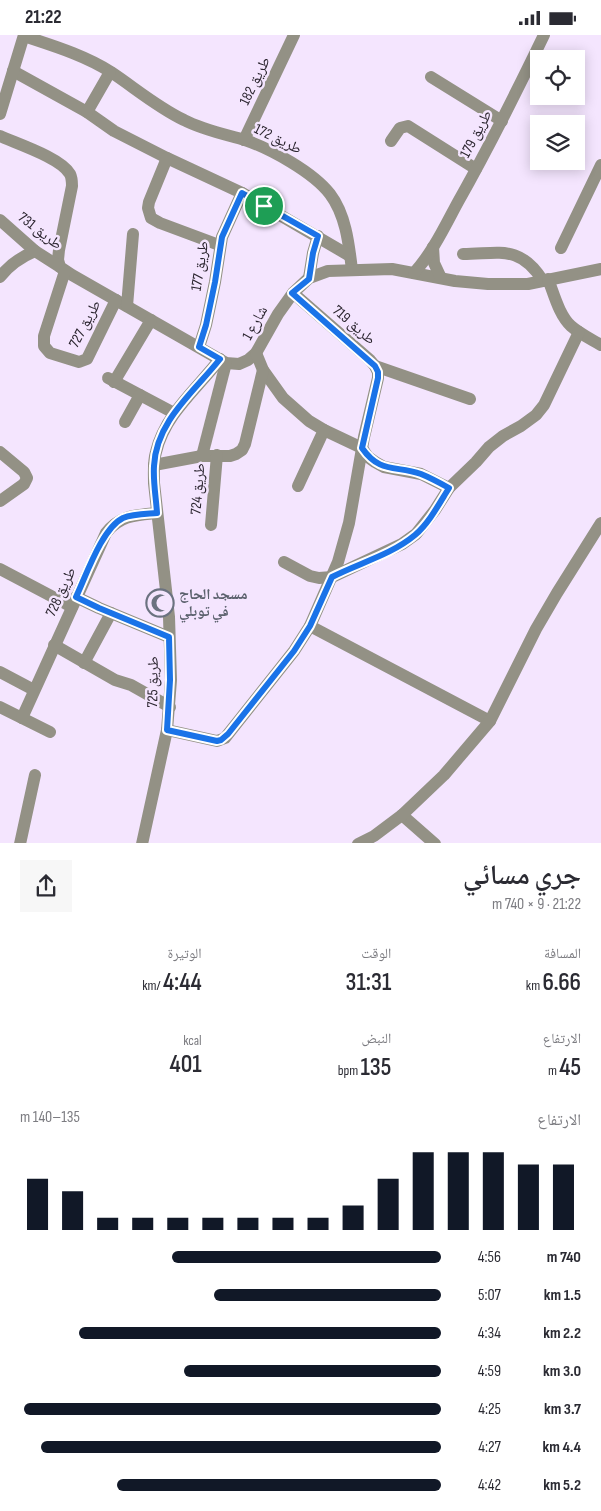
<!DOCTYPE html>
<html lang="ar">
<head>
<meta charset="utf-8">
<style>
  :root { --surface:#fff; --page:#f7f7f7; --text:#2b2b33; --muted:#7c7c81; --accent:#111827 }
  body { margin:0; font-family:"Sofia Sans Condensed","Noto Naskh Arabic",sans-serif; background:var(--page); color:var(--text); direction:rtl; height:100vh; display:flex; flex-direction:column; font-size:19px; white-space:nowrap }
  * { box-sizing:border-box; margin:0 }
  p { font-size:16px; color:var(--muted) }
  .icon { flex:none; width:28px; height:28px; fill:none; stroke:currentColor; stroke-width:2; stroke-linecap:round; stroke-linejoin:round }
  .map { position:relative; height:808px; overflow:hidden; direction:ltr }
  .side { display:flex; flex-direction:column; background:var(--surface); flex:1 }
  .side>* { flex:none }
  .tools { position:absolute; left:530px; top:15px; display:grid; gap:10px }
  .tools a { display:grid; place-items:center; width:55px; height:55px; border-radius:0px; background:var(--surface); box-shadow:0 2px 12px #0003; font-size:25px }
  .pin { position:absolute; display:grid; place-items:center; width:42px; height:42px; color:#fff; margin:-21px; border:2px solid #fff; border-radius:50%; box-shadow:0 1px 5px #0007 }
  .round { display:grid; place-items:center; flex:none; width:52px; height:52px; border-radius:0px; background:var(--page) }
  .head { display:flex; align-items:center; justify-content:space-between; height:85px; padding:0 20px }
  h1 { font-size:28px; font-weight:600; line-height:38px }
  .stats { display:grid; grid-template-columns:repeat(3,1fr); gap:8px; height:85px; padding:5px 20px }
  .stats div { display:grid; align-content:center }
  .stats b { font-size:25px; font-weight:600 }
  .stats small { font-size:14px; font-weight:400 }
  .stats p { font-size:14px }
  .chart { height:140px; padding:10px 20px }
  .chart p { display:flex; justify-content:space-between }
  .chart svg { width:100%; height:90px; margin-top:5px; stroke:var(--accent); stroke-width:6 }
  ul { padding:0 20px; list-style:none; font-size:16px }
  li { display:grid; grid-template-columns:80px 60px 1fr; align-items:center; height:38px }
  li i { height:12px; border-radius:6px; background:var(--accent) }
  .status { display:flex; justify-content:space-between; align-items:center; height:35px; padding:0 25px; background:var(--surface); direction:ltr }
  .status svg { height:14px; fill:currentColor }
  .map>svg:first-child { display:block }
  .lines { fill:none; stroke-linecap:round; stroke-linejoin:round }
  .minor { stroke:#939185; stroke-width:12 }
  .route-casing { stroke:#fff; stroke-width:10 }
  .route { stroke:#1a73e8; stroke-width:6 }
  .labels { text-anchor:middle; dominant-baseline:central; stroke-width:5; stroke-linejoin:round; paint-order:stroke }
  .street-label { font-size:15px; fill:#2c2630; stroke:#f4e5fe }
  .worship-label { font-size:15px; font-weight:bold; fill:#5b616d; stroke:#f4e5fe; text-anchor:start }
</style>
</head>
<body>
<div class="status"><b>21:22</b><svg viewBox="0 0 49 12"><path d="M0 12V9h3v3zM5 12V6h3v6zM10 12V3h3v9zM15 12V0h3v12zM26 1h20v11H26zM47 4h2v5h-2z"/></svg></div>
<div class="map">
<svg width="601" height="809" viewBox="0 0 601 809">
  <rect width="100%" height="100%" fill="#f4e5fe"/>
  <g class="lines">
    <g class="minor">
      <path d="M24,1c30,10 60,19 87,36 24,16 46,35 73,48 19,10 40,14 61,20 26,9 68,32 85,54 16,21 19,51 22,76"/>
      <path d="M13,36l74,41 27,19 53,27 75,35 108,63"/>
      <path d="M431,42l71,44"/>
      <path d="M87,77l23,-40"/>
      <path d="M0,79l24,-79"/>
      <path d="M0,101c18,8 61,22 70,38 2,4 2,7 2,12l-13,64 -1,10 2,7 12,8 154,88 13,1 9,-4 8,-7 22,-39 15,-21 16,-15 19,-7 64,-2 63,12 33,3h40l73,-15"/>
      <path d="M244,105l50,-105"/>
      <path d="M391,106l9,-13 8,-2 68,43"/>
      <path d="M167,123l-18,44 -1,6 3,10 9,5 59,22"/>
      <path d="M0,185l35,31 25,16"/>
      <path d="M433,212l1,16 7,15"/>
      <path d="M561,213l40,-83"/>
      <path d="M463,219c36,0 57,-10 80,27"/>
      <path d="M65,236l-21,65v10l6,7 29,9 8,-3 29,-59"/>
      <path d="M414,238c19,-21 31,-47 44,-71 31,-55 59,-111 86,-167"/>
      <path d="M0,242c9,-12 21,-20 35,-26"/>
      <path d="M309,243l4,-25 5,-17"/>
      <path d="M548,244c6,15 11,36 23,47 9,8 20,13 30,19"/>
      <path d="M127,271l6,-72"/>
      <path d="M199,312l7,-22 9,-43 7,-45 20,-44"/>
      <path d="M256,318l7,17 20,28 26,23 15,9 38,18 6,9 7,5 9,5 37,7 28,14"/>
      <path d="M375,331l95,33"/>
      <path d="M108,343l66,35"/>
      <path d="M114,347l37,-62"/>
      <path d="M125,387l15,-27"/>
      <path d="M0,417l24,20 3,6 -3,6 -24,17"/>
      <path d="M202,421l24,-93"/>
      <path d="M154,430l48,-9h28l6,-2 6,-4 3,-6 18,-74"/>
      <path d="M298,451l26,-56"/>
      <path d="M211,490l6,-70"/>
      <path d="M284,527l26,14 9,2 13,-1 70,-33 14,-10 19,-24 14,-22 27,-26 13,-15 14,-11 18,-10 15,-11 8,-10 35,-73"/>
      <path d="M0,534l72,38"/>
      <path d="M76,562l23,11 70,29"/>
      <path d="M310,591l180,95"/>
      <path d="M54,610l61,35 16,5 39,22"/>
      <path d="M84,628l27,-50"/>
      <path d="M0,637l34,18"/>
      <path d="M0,672l50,25"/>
      <path d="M22,683l84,-185c14,-18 31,-18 51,-20"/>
      <path d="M167,695l50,11 8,-3 69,-87 16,-25 28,-64 11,-39 15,-86 14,-59v-6l-3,-6 -5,-6 -77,-67"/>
      <path d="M402,780l33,29"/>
      <path d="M20,809l15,-69"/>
      <path d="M142,809l25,-114 4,-50 -2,-63 -15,-134c0,-11 -1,-21 2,-31 9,-38 41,-63 64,-93"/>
      <path d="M358,809l16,-8 28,-21 42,-40 46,-54 46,-92 21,-36 44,-70"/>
    </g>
  </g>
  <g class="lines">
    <g class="route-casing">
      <path id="route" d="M242,158l76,43 -5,17 -4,26 -17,14 83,73 3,6v6l-16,70c18,26 34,17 59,26 10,4 19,9 28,14 -10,16 -20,35 -34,47 -24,20 -56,28 -83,42l-22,49 -16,25 -66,83 -7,6 -4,1 -50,-11 3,-50 -1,-43 -70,-29 -23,-11c10,-21 26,-69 47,-79 10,-4 23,-4 34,-5 -1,-16 -4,-31 -3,-47 2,-45 40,-74 66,-107l-21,-12 7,-22 9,-43 7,-45z"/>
    </g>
    <use href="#route" class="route"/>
  </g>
  <defs>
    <g id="mosque-ring" transform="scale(1.4375)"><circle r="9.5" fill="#f4e5fe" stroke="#6b7280" stroke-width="1.5"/><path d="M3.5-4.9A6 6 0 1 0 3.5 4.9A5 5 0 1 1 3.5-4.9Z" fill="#6b7280"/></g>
  </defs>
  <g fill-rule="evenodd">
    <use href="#mosque-ring" x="160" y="568"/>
  </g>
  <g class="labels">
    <g class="street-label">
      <text transform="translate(255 46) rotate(-64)">طريق 182</text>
      <text transform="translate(476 99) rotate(-62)">طريق 179</text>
      <text transform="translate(278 104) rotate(26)">طريق 172</text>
      <text transform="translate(40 196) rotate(38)">طريق 731</text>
      <text transform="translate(200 231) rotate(-81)">طريق 177</text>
      <text transform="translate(255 288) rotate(-61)">شارع 1</text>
      <text transform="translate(85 289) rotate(-62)">طريق 727</text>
      <text transform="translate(354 290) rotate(41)">طريق 719</text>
      <text transform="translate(198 454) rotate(-85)">طريق 724</text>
      <text transform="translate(61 557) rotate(-65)">طريق 728</text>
      <text transform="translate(153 647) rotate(-89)">طريق 725</text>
    </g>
    <g class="worship-label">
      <text x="179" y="559">مسجد الحاج<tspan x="179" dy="17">في توبلي</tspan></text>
    </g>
  </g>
</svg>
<div class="tools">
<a><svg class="icon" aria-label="locate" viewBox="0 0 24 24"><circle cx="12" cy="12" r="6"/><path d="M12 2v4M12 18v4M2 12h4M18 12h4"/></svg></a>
<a><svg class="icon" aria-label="layers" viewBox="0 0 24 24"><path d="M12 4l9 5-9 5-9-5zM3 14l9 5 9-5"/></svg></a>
</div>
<div class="pin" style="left:264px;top:171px;background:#1e9e55"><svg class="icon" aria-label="arrive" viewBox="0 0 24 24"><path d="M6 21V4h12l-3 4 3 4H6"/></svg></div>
</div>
<section class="side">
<div class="head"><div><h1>جري مسائي</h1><p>21:22 · 9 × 740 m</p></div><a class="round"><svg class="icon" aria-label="share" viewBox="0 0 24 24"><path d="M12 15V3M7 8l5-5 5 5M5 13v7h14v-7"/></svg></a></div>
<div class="stats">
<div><p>المسافة</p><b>6.66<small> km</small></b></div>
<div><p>الوقت</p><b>31:31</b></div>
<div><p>الوتيرة</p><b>4:44<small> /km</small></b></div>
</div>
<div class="stats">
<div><p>الارتفاع</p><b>45<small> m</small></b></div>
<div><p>النبض</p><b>135<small> bpm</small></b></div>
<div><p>kcal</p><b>401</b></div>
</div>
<div class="chart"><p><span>الارتفاع</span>135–140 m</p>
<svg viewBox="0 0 160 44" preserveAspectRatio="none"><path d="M5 44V19M15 44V25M25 44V38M35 44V38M45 44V38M55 44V38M65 44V38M75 44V38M85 44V38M95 44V32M105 44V19M115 44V6M125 44V6M135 44V6M145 44V12M155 44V12"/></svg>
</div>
<ul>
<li><b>740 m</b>4:56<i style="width:64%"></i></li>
<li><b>1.5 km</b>5:07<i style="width:54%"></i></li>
<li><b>2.2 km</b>4:34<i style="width:86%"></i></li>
<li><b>3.0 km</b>4:59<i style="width:61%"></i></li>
<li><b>3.7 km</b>4:25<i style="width:99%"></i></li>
<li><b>4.4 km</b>4:27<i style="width:95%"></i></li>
<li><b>5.2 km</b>4:42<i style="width:77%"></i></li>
</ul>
</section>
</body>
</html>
